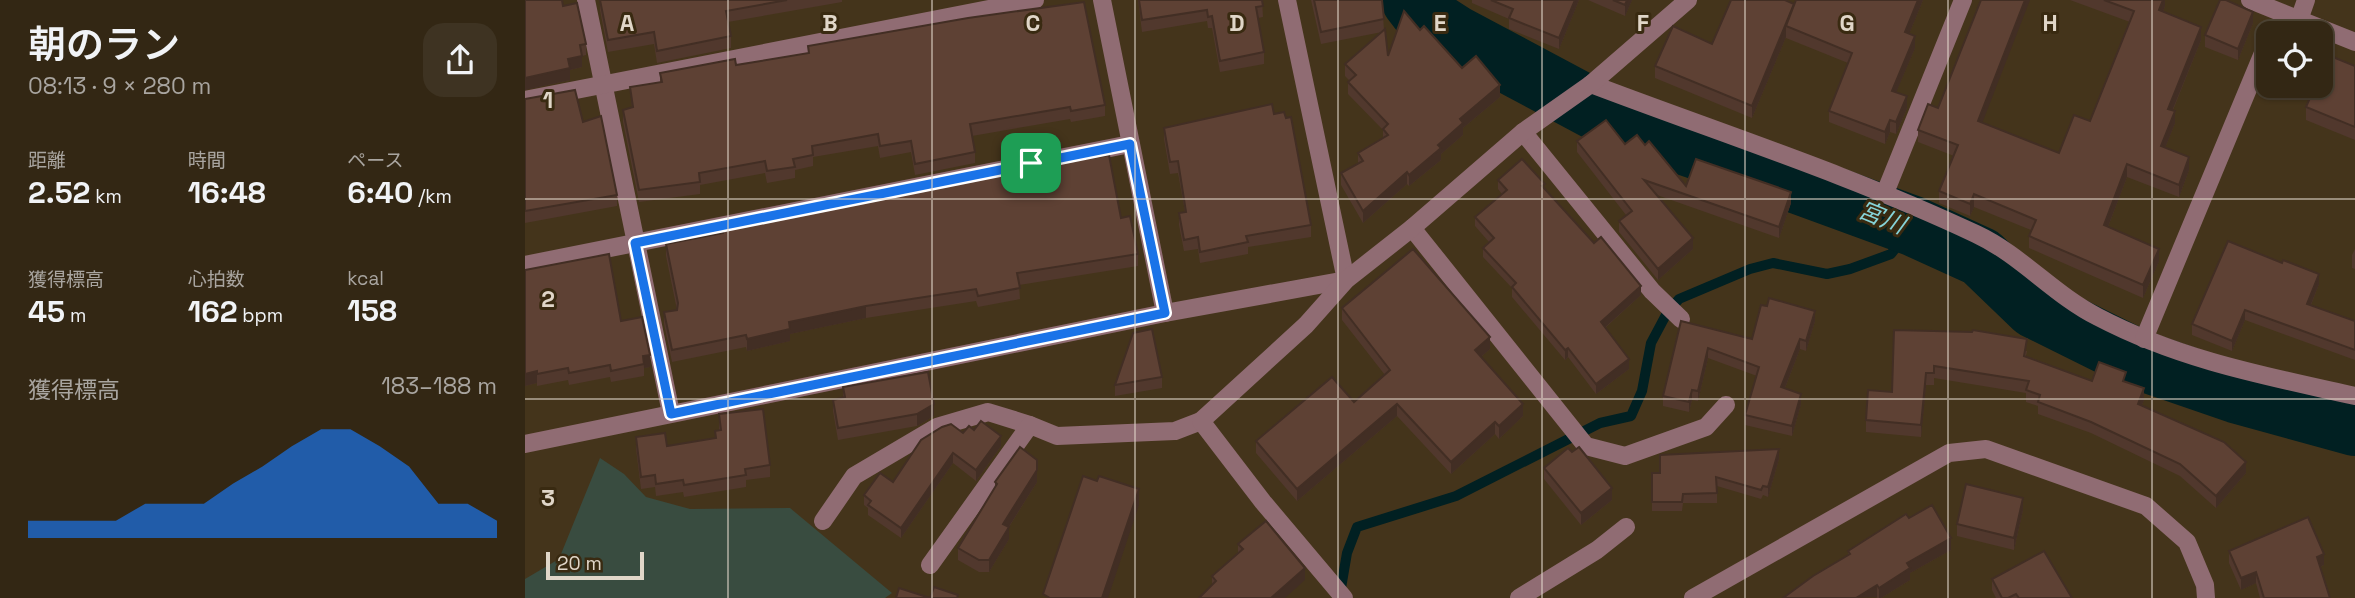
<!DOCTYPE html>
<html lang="ja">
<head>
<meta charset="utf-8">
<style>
  :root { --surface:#332714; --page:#3e3322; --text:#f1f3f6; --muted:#a9a5a0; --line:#4e4434; --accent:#1a73e8 }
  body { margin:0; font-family:"Space Grotesk","Noto Sans JP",sans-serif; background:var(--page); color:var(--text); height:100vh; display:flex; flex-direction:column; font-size:26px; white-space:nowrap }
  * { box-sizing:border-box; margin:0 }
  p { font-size:23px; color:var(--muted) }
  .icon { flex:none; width:38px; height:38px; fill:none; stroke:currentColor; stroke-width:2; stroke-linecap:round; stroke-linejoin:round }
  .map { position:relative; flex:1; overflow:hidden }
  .details { display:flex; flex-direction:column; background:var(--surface); width:525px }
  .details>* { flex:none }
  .controls { position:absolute; left:1731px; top:21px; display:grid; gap:14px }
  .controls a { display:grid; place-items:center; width:77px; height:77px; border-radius:14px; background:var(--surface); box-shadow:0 2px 5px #0004,0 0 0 2px var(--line); font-size:35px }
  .scale { position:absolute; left:21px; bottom:18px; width:98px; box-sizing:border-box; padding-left:7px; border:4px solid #e0d6c8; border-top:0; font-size:19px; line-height:24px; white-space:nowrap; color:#e0d6c8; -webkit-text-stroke:5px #392a11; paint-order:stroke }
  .pin { position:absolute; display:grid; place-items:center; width:60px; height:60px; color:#fff; margin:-30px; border-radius:14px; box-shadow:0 4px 10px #0006 }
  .round { display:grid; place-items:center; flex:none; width:74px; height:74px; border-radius:21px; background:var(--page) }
  .head { display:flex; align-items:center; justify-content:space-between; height:119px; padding:0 28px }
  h1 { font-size:38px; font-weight:600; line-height:52px }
  .figures { display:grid; grid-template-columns:repeat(3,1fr); gap:10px; height:119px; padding:7px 28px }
  .figures div { display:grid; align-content:center }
  .figures b { font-size:30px; font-weight:600 }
  .figures small { font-size:19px; font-weight:400 }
  .figures p { font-size:19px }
  .chart { height:196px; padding:14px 28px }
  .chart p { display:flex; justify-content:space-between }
  .chart svg { width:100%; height:126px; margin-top:7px; fill:var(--accent); opacity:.7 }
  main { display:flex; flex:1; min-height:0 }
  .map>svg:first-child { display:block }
  .green { fill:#394c40 }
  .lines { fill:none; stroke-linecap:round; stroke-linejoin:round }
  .stream { stroke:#012022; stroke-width:10 }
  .river { stroke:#012022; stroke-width:60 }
  .minor { stroke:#906c73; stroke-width:18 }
  .wall { fill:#51382d }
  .shaded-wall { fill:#422e24 }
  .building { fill:#5e4134; stroke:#422e24; stroke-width:2 }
  .route-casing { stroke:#fff; stroke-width:14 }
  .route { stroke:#1a73e8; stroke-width:9 }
  .grid { fill:none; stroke:#e0d6c8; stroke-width:2; stroke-opacity:0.55 }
  .labels { text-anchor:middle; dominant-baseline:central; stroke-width:6; stroke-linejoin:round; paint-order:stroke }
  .water-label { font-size:24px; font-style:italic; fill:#86d3d8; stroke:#392a11 }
  .grid-label { font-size:23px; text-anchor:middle; font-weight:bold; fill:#e0d6c8; stroke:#392a11; stroke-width:6; stroke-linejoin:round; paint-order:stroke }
</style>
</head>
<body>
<main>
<section class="details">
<div class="head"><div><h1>朝のラン</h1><p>08:13 · 9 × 280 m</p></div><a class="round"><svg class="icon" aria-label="share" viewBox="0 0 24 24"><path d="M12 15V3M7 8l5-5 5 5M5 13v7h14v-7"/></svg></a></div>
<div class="figures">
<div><p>距離</p><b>2.52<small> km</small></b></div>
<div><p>時間</p><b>16:48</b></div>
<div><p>ペース</p><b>6:40<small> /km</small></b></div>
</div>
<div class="figures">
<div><p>獲得標高</p><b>45<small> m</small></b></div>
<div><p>心拍数</p><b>162<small> bpm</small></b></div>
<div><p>kcal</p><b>158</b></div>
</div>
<div class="chart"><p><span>獲得標高</span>183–188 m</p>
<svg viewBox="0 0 160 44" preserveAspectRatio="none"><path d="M0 44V38L10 38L20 38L30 38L40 32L50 32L60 32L70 25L80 19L90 12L100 6L110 6L120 12L130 19L140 32L150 32L160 38V44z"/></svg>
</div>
</section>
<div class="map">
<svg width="1830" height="598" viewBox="0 0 1830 598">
  <rect width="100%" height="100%" fill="#44341b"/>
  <path class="green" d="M75,458l24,16 22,23 44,12 100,-1 102,85 -7,5h-360v-19l34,-20z"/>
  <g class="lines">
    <path class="stream" d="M815,594l7,-41 10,-26 99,-31 144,-73 31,-7 11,-25 9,-48 16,-30 12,-14 71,-30 23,-6 54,11 23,-5 41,-15 22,-28"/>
    <path class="river" d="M886,0l10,13 34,22 165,88 181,62 112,41 68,31 53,51 105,52 96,33 120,33"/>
    <g class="minor">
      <path d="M61,0l85,413"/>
      <path d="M577,0l63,313"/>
      <path d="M1725,0l105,42"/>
      <path d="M1774,20l7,-20"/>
      <path d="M1066,84c129,49 260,91 385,150 45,21 78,61 122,83 82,43 167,59 257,79"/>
      <path d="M0,100l510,-100"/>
      <path d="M998,132l129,159 29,28"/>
      <path d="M1360,193l78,-193"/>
      <path d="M887,228l174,218 39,10 81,-29 20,-22"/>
      <path d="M0,265l605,-121"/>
      <path d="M1619,339l124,-298"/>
      <path d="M0,444l640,-131 181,-33 -59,-280"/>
      <path d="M298,521l31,-45 83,-49 51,-15 42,13"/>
      <path d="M405,565l100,-140 27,11 118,-5 26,-10"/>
      <path d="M819,598l-81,-96 -62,-81 105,-96 40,-45 66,-52 111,-96 68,-48 97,-84"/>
      <path d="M994,598l78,-48 29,-23"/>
      <path d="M1168,598l256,-145 37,-4 160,57 41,36 18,43 1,13"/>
    </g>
  </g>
  <g class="wall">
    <path d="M0,0l38,6 23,38v11l-4,1v11l-12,3v10l-45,10z"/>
    <path d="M75,0h242v2l-114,20 3,14v12l-74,15 -3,-19 -46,8 -8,-42z"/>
    <path d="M613,0h124l1,17 -5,1 6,34v12l-44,8 -8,-44h-4l-1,-7 -65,11z"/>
    <path d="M786,0h71l2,30 4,26 32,-26 42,38 38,29 -37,31v7l-22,19v6l-32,26 -2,-2 -44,39 -22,-38v-12l17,-10v-10l25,-15v-8l-35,-36v-12l2,-1 -5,-5v-12l37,-32 -61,12z"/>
    <path d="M947,0h107l-20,49 -50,-20v-10l-37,-16z"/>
    <path d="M1063,0h44l-7,16z"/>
    <path d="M1398,0l-14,34 6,14 -19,44 11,16 -11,26 -6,-2 -5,12 -56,-22v-11l19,-48 -62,-25v-1l-34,81 -97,-40v-12l57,-22 82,-40z"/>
    <path d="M1545,0h95v6l-2,6 38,28 -28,70 2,13 -10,25 24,22 -10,27 -52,-20 -19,50 51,34 -16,37 -114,-50v-12l2,-6 -57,-23 -4,9 -31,-13v-12l15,-35 -36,-14v-12l64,-7 77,30 31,-32 40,-99z"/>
    <path d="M1728,23l-15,37 -33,-13v-12z"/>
    <path d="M283,46l297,59v11l-34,6 -1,-3 -98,17 3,16v11l-60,12 -4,-23 -31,6 -2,-12 -65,11v9l-18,4v8l-28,5 -2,-10 -65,12v9l-61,8 -16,-80v-12l9,-2 -2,-21 30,-5v-9l76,-8 72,-12z"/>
    <path d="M1830,66v74l-49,-20v-13z"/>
    <path d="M0,99l58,23 34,73v11l-92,17z"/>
    <path d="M749,114l37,111v12l-63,10v7l-48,9 -2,-14 -14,2 -5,-26v-12l6,-1 -7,-39 -8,1 -6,-35v-11z"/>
    <path d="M1052,141l48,3 20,1 41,41 105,17 -12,35 -122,-43 36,54 -35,31 -39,-48v-11l7,-6 -49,-63z"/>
    <path d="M973,180l47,9 96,106 -36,33 24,41 -33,25 -28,-37 -3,3 -53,-63v-9l-29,-31v-9l6,-6 -14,-16v-9l27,-23 -4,-5z"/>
    <path d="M596,218l17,36v12l-119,19 1,14 -42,8 -2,-6 -110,17 -76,16v7l-43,10 -1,-4 -74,15 -8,-38v-12l13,-2 -11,-54v-12l56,-11v-5z"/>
    <path d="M1830,249v20l-3,-1v-13z"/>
    <path d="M0,270l96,51 29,46 -6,1v8l-33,6 -1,-5 -41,8 -1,-5 -31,6v-3l-12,3z"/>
    <path d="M1794,284l-8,21 44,16v39l-110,-40 -13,31 -40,-16v-11z"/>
    <path d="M817,308l148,41 -9,8 42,59 -24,23 -4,-5 -44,40 -54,-58 -100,85 -41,-48v-12l98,-39 31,-27 -43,-55z"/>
    <path d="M1156,321l71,18 63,-18 -9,30 -6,-2 -15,39 16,16 -9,32 -47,-11v-10l12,-39 -49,-18 -10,43 -6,-1 -3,12 -26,-6v-10z"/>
    <path d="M1369,330l133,21 -1,5 66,25 34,1 18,18 -2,5 104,68 -30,35 -36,-32 -89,-43 -53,-19v-8l-12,-4v-9l-92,-15v7h-8l-5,52 -55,-5v-12l26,-28z"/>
    <path d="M637,377v11l-47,8v-11z"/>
    <path d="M318,387l91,29 -17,10 -79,14 -5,-29v-11l10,-2z"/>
    <path d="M194,414l51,51v12l-24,3v7l-62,10 -1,-5 -27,4 -1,-9 -14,2 -5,-40v-12l31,9 48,-8v-7l4,-1z"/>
    <path d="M438,433l38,13 -25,35 -23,-18 -52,75 -33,-23v-7l-4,-3v-10l29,-13z"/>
    <path d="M1254,459l-11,38 -5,-2 -2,4 -44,-13v17h-34l-1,8h-30v-38h8z"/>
    <path d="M1019,468l68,32 -31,25 -37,-46z"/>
    <path d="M470,482h42l-28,45v12l-20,33h-10l-21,-12v-12l37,-60z"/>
    <path d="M1498,510l-9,40 -57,-14v-12z"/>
    <path d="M1384,518l42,32 -41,23v7l-29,18h-4l-29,-43v-4z"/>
    <path d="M713,544l67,36 -93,5v-9l26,-23z"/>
    <path d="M1704,551l95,14 -4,2 10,31h-70l-4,-15 -15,7 -12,-27z"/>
    <path d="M1467,579l80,19h-76l-4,-8z"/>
  </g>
  <g class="shaded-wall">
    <path d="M1050,0h4l-20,49v-11z"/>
    <path d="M1102,0h5l-7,16v-11z"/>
    <path d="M1393,0h5l-18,44v-12z"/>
    <path d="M1500,0h5l-52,134v-13z"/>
    <path d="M1638,0h2v6l-6,17v-13z"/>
    <path d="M1269,4l-8,22v11l-34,81v-12z"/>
    <path d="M1728,12v11l-15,37v-11z"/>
    <path d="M1676,27v13l-33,81v-12z"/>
    <path d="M1390,36v12l-23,54v-11z"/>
    <path d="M57,56v11l-12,3v10l-45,10v-12l43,-19z"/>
    <path d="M975,85v12l-37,31v7l-22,19v6l-32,26v-11l29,-30 22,-26z"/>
    <path d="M1382,96v12l-11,26v-12z"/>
    <path d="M1650,111v12l-14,35v-12z"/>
    <path d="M1365,120v12l-5,12v-12z"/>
    <path d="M1664,157v13l-10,27v-12z"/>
    <path d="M1602,164v13l-23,60v-12z"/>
    <path d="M882,172v12l-44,39v-12z"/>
    <path d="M1266,192v11l-12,35v-11z"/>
    <path d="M1449,194v13l-4,9v-12z"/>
    <path d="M1168,238v11l-35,31v-11z"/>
    <path d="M1634,249v12l-16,37v-13z"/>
    <path d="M1794,274v10l-12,30v-10z"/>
    <path d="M1116,286v9l-40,36v-9z"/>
    <path d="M341,306v12l-76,16v7l-43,10v-12l42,-17z"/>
    <path d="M1720,310v10l-13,31v-10z"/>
    <path d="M1290,311v10l-9,30v-10z"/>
    <path d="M965,337v12l-15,13v-12z"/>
    <path d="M1275,339v10l-19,49v-11z"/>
    <path d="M1043,348v9l-3,3v-10z"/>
    <path d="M1183,348v10l-10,43v-10z"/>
    <path d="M125,355v12l-6,1 -1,-12z"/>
    <path d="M1104,359v10l-33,25v-10z"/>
    <path d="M12,371v12l-12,3v-12z"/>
    <path d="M1401,373v12l-5,52v-12z"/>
    <path d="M1619,388v12l-6,15v-11z"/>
    <path d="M1167,390v10l-3,12v-10z"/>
    <path d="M1276,394v10l-9,32v-10z"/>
    <path d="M409,404v12l-17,10v-12z"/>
    <path d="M872,404v12l-100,85v-12z"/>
    <path d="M998,404v12l-24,23v-13z"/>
    <path d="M970,422v12l-44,40v-12z"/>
    <path d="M476,436v10l-25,35v-11z"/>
    <path d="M1254,449v10l-11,38v-10z"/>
    <path d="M428,453v10l-52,75v-10z"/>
    <path d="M1721,462v11l-30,35v-12z"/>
    <path d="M512,470v12l-34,54v-12z"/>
    <path d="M1087,488v12l-31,25v-12z"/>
    <path d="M614,489v16l-31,93h-6z"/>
    <path d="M1498,498v12l-9,40v-12z"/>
    <path d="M484,527v12l-20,33v-12z"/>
    <path d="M1426,538v12l-41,23v7l-29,18h-2v-10l28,-25z"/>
    <path d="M1799,554v11l-7,3v-11z"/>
    <path d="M780,568v12l-20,18h-14z"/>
    <path d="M1731,572v11l-15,7v-12z"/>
    <path d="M1352,585v12l-21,1z"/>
  </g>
  <g class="building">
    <path d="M0,0h37l1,6 14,-3 9,41 -6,1 2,11 -14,3 2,9 -45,10z"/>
    <path d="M75,0h187l-61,11 5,25 -74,15 -3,-19 -46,8z"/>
    <path d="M614,0h123l1,6 -7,1 8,45 -44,9 -8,-45 -4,1 -1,-7 -65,10z"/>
    <path d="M789,0h68l2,19 -63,13z"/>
    <path d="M966,0h84l-16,38 -50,-20 4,-9z"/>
    <path d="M1088,0h14l-2,5z"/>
    <path d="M1206,0h54l9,4 -42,102 -97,-40 18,-40 39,18z"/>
    <path d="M1271,0h122l-13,32 10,4 -23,55 15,5 -11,26 -6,-2 -5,12 -56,-21 23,-58 -66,-27z"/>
    <path d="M1456,0h44l-47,121 81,32 15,-38 16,6 44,-110 -30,-11h59l-4,10 42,17 -33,82 7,2 -14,35 28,11 -10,28 -52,-21 -23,61 55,24 -16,36 -114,-49 7,-16 -62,-26 -4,10 -31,-13 19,-46 -40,-15 10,-26 10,4z"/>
    <path d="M1695,0h6l27,12 -15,37 -33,-14z"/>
    <path d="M559,2l21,103 -34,6 -1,-4 -100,17 5,28 -60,12 -4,-23 -31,5 -2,-12 -66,12 1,9 -20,4 2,8 -28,4 -2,-10 -66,12 1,9 -61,8 -16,-80 10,-3 -3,-20 32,-5 -2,-9 75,-14 1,6 73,-12 -1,-7 160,-28z"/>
    <path d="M879,11l16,19 4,-4 38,42 14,-12 24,29 -40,34 3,4 -25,22 3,3 -32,27 -2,-3 -44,39 -22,-38 22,-12 -5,-8 30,-18 -5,-6 5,-5 -40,-42 8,-7 -11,-11 40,-35 3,27z"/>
    <path d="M1803,55l27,11v61l-49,-20 9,-21h6v-13z"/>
    <path d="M50,90l8,32 18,-6 16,79 -92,16v-112z"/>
    <path d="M747,104l2,10 10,-2 2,6 5,-1 20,108 -65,11 2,6 -48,10 -2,-15 -14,3 -5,-27 7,-1 -8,-51 -8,1 -6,-34z"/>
    <path d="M1081,120l19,24 12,-9 8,10 4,-4 37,45 10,-27 95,33 -12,35 -135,-47 49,58 -35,31 -39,-48 13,-10 -55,-70z"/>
    <path d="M584,155l12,63 9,-2 8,38 -121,19 3,15 -42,8 -2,-7 -110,17 -77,16 1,7 -43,10 -1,-4 -74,15 -8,-38 13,-2 1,-7 -12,-59 57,-11 -1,-5 172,-32 26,-7v-3z"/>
    <path d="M997,159l23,25 -3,2 52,57 7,-6 40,49 -40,36 28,37 -33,25 -28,-36 -3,2 -53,-63 4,-4 -33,-35 11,-10 -19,-21 32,-27 -9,-10z"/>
    <path d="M1703,241l54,22 1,-3 36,14 -12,30 48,17v29l-110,-40 -13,31 -40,-17z"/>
    <path d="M888,249l77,88 -15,13 48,54 -24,22 -4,-4 -44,40 -54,-58 -100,85 -41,-48 76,-64 22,25 36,-32 -48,-62z"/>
    <path d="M84,254l12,67 21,-4 8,38 -7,1 1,8 -33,7 -1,-6 -41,8 -1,-5 -31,6v-3l-12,3v-104z"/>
    <path d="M1244,298l46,13 -9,30 -6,-2 -19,48 20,7 -9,32 -47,-11 14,-48 -51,-19 -10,43 -6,-1 -3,12 -26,-6 18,-75 71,18 9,-34 6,1z"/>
    <path d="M627,329l10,48 -47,8 18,-52z"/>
    <path d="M1369,330l78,2 1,-2 54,9 -3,17 68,25 7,-19 27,10 -3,9 21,7 -6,16 86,38 22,20 -30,34 -36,-32 -89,-42 -53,-20 2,-7 -14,-5 3,-9 -95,-15v7h-8l-5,52 -55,-5 2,-30 24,2z"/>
    <path d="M403,372l6,32 -17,10 -79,14 -5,-28 12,-3 -2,-10z"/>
    <path d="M238,409l7,56 -25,4 1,6 -62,10 -1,-5 -27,4 -1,-9 -14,2 -5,-40 29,-4 2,13 49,-8 -1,-7 6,-1 -2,-16z"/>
    <path d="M456,421l20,15 -25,34 -23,-17 -52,75 -33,-23 3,-4 -7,-6 16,-22 13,9 28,-42 21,-13 9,-3 12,9 6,-7 5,4z"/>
    <path d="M495,447l17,13v10l-34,54 6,3 -20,33h-10l-21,-12 39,-64 -2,-2z"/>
    <path d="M1054,447l33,41 -31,25 -37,-45 24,-20 4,4z"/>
    <path d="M1254,449l-11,38 -5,-1 -2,4 -45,-13 1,16 -34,1 -1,8h-30v-29h8v-18z"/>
    <path d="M558,476l14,5 2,-5 40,13 -37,109h-52l-7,-4z"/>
    <path d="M1441,484l57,14 -9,40 -57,-14z"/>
    <path d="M1407,505l19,33 -44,25 3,5 -31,20 -2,-3 -21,13h-73l30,-22 37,-22 -2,-3 58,-37 3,4z"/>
    <path d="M1783,517l16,37 -7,3 13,41h-66l-8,-26 -15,6 -12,-27z"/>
    <path d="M741,521l39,47 -34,30h-72l17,-17 -4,-5 31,-27 -5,-5z"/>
    <path d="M1519,551l28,47h-53l-3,-4 -8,4h-6l-10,-19z"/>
    <path d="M409,587l24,8 -1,3h-61l3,-10 31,10z"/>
  </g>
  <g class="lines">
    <g class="route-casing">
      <path id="route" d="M605,144l35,169 -494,101 -36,-171z"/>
    </g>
    <use href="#route" class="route"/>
  </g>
  <path class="grid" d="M203,0v598M407,0v598M610,0v598M813,0v598M1017,0v598M1220,0v598M1423,0v598M1627,0v598M0,199h1830M0,399h1830"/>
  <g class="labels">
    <g class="water-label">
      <text transform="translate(1357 217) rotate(22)">宮川</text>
    </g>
  </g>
  <g class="grid-label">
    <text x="102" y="31">A</text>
    <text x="305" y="31">B</text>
    <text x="508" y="31">C</text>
    <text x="712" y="31">D</text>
    <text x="915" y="31">E</text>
    <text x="1118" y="31">F</text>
    <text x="1322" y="31">G</text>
    <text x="1525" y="31">H</text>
    <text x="23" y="108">1</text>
    <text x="23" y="307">2</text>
    <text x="23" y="506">3</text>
  </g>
</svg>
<div class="controls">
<a><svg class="icon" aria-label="locate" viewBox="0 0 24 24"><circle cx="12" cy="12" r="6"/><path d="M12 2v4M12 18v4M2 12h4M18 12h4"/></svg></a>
</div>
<div class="scale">20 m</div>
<div class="pin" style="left:506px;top:163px;background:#1e9e55"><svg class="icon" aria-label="arrive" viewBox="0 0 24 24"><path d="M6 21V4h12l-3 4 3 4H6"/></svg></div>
</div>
</main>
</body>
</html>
